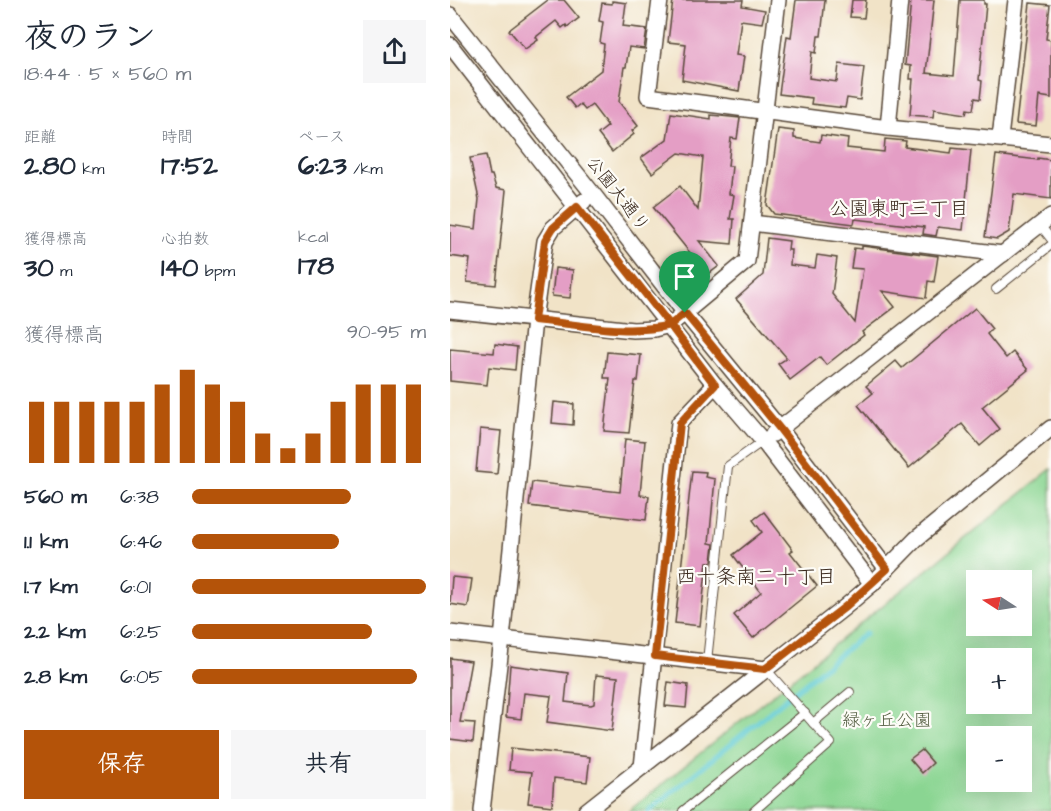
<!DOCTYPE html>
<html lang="ja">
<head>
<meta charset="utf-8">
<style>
  :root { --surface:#fff; --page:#f6f6f7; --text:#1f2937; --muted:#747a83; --accent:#b45309 }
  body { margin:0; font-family:"Architects Daughter","Klee One",sans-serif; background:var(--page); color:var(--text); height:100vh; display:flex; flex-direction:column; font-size:22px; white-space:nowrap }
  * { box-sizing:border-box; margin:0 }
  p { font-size:20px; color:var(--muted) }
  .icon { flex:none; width:33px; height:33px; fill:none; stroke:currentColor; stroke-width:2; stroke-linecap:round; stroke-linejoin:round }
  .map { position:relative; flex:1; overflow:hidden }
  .sheet { display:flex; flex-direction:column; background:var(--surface); width:450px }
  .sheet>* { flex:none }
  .needle { width:39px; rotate:282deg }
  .fabs { position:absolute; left:516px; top:570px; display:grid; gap:12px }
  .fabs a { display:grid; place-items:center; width:66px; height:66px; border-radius:0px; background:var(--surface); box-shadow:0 6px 24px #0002; font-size:30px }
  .pin { position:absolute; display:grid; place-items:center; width:51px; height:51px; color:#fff; margin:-62px -26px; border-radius:50% 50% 50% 0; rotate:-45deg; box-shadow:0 0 6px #0007 }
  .pin .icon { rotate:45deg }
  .round { display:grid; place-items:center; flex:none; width:63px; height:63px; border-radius:0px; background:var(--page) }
  .overview { display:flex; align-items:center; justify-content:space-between; height:102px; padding:0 24px }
  h1 { font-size:33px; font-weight:700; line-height:45px }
  .metrics { display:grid; grid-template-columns:repeat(3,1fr); gap:9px; height:102px; padding:6px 24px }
  .metrics div { display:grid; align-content:center }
  .metrics b { font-size:26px; font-weight:700 }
  .metrics small { font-size:16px; font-weight:400 }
  .metrics p { font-size:16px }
  .chart { height:168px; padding:12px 24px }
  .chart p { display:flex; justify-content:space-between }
  .chart svg { width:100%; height:108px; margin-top:6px; stroke:var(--accent); stroke-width:6 }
  .button { display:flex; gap:12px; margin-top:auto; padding:12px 24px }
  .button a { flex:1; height:69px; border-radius:0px; background:var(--accent); color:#fff; font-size:24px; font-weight:700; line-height:69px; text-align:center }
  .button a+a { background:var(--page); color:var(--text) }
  ul { padding:0 24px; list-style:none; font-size:20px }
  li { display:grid; grid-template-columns:96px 72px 1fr; align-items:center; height:45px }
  li i { height:15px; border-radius:8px; background:var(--accent) }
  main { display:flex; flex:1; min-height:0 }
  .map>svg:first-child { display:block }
  .green { fill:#8ad592; stroke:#628058; stroke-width:1.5; fill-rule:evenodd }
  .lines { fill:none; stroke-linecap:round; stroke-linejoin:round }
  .stream { stroke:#5dcad2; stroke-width:5 }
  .building { fill:#e49ec5 }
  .lane-casing { stroke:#564637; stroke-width:10 }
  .street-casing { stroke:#564637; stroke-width:18 }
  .lane { stroke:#fff; stroke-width:8 }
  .street { stroke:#fff; stroke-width:15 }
  .route-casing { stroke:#fff; stroke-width:12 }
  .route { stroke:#b45309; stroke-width:8 }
  .labels { text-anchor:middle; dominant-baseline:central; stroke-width:4.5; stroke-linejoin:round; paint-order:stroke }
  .street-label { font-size:18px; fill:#3b2a1e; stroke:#fdfcf7 }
  .park-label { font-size:18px; fill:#535d41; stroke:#fdfcf7 }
  .neighbourhood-label { font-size:20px; fill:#3b2a1e; stroke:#fdfcf7 }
</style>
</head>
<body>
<main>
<section class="sheet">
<div class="overview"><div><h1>夜のラン</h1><p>18:44 · 5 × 560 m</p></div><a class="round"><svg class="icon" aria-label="share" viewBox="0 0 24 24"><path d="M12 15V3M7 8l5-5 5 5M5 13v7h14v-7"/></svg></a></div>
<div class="metrics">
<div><p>距離</p><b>2.80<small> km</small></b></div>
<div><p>時間</p><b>17:52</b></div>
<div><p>ペース</p><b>6:23<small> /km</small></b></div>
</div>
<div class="metrics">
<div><p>獲得標高</p><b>30<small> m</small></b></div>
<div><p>心拍数</p><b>140<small> bpm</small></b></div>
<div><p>kcal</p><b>178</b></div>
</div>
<div class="chart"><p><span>獲得標高</span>90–95 m</p>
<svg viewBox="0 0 160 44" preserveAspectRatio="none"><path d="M5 44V19M15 44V19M25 44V19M35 44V19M45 44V19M55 44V12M65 44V6M75 44V12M85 44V19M95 44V32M105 44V38M115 44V32M125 44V19M135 44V12M145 44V12M155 44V12"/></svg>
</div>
<ul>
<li><b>560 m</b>6:38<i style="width:68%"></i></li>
<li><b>1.1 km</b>6:46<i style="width:63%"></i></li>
<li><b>1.7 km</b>6:01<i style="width:100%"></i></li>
<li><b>2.2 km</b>6:25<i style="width:77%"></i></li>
<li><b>2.8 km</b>6:05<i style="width:96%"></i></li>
</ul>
<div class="button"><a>保存</a><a>共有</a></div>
</section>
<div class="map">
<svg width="601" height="811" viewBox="0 0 601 811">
  <rect width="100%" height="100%" fill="#fdfcf7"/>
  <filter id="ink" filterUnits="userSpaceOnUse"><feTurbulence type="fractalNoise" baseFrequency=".0167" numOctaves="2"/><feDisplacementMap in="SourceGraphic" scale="12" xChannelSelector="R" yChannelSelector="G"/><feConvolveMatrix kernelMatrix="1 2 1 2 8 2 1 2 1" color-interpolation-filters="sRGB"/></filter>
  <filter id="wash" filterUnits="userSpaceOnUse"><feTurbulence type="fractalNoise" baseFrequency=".008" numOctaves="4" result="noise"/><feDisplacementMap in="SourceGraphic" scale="24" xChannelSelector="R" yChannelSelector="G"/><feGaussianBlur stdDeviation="1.35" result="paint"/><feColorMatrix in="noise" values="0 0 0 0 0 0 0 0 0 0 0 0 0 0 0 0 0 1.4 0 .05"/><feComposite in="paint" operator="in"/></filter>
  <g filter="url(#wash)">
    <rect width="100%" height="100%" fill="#f1e3c7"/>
    <path class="green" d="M601,469v342h-422zM526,580h46v46h-46zM526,658h46v46h-46zM526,736h46v46h-46z"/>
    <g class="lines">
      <path class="stream" d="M199,811l217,-178"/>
    </g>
    <g id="blocks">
      <g class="building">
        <path d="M98,0h16l15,18 -12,9 -1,-2 -4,3 -6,-7 -20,16 2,3 -13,9 -16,-19z"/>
        <path d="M223,0h70l-1,6 23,4 -3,13 -21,-3 -5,35 8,1 -5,35 -57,-11 4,-36 -18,-2z"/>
        <path d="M346,0h29l-4,36h-3l-2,17 -4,-1 -3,26 28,4 2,-18 25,3 -4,33 -13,-2 -2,10 -34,-4 1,-6 -33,-4 8,-58 4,1z"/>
        <path d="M402,0h14l-2,18 -14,-1z"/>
        <path d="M461,0h23l-8,73 28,3 6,-76h24v4h2l-7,76 3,1 -2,18 -5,-1 -2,12 -6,-1 -1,5 -32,-5 -1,8 -23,-2 3,-36h-3l1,-13 -6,-1z"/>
        <path d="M162,1l14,2 -3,23 24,3 -3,20 -15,-2 -3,20h-2l-5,35 19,24 -6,5 2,3 -22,18 -14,-18 10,-8 -16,-21 -7,5 -5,-6 -5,4 -9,-11 35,-27 3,-26 -4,-1 3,-21 -4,-1 3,-18 10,1z"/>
        <path d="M580,3l20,2 -4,34 5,1v58l-12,-2 -3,30 -20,-2z"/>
        <path d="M221,113l40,6v-4l29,3 -3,21 -6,-1 -3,28h4l-3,28 5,1 -4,24h4l-2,25 -33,-3 20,25 -13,10 -8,-11 1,-1 -46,-57 27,-21 18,24 5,-53 -24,-4 -27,20 -11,-15 26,-19z"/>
        <path d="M328,129l16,2v7l26,4 1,-7 27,4 -1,9 37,4 1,-13 21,2 -1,6 46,6 1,-5 19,2 -8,80 -25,-3 -2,9 -13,-2 1,-7 -33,-4 -36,-4 -1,5 -80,-10 -7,-9z"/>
        <path d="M36,155l4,20h2l4,13 10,2 -10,95 -29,-3 3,-23 -20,-3v-31l26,4 3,-30 -9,-41z"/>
        <path d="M546,155l42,5v-2l13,2v39l-37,-5 -5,38 -12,7 -12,-2z"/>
        <path d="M317,238l22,3 -1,9h3l-1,15 25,3 2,-13 20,3 -5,36 23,29 8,-54 -12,-1 3,-20 8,1v-3l76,10 -4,26 -6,-1 -2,17 -44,-7 13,16 -33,25 2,3 -38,30 -6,-8 -30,23 -12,-16 9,-6 -51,-59 27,-24z"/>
        <path d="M105,268l18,2 -3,28 -18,-2z"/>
        <path d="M525,308l17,21 -5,5 19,24 7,-6 15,18 -46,37 18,22 -20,17 -18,-22 -53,44 -51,-63 15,-12 -7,-7 30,-25 6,7z"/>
        <path d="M45,344l22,3 -2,23 -26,-3 -2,18 -37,-4v-32l44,4z"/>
        <path d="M157,352l34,3 -3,26h-3l-6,52 -25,-2 6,-53h-6z"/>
        <path d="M104,402l20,2 -1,21 -21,-2z"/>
        <path d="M30,429l21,2 -4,43 -21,-2z"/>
        <path d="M175,439l20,2 -5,54 9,1 -3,24 -117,-14 3,-24 88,10z"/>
        <path d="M242,471l14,1 -1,5 10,2 -6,64 5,1 -2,18h-5l-7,64 -25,-3z"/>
        <path d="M314,512l29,38 -3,2 27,34 -64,52 -19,-23 27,-23 -28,-37 29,-23 -9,-12z"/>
        <path d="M2,577l20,2 -4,28 -18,-3z"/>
        <path d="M0,658l21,3 -11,61 15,1 -2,19 -23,-3z"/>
        <path d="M60,665l58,8 -3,29 26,3 3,-1 2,-29 22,2 -6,54 -65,-9 4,-26 -27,-3 -3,26 -15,-2z"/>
        <path d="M218,682l20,3 -2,23 -21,-2z"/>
        <path d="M61,748l79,9 -3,25 -33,-4 -2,28 -24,-3 4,-31 -23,-2z"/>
        <path d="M472,750l11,13 -11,10 -12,-14z"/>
      </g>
    </g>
  </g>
  <g filter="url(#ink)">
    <use href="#blocks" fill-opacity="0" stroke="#564637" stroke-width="1.5"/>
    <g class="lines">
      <g class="lane-casing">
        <g id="lane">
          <path d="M590,225l11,14"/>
          <path d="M546,289l55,-44"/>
          <path d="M257,661l21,-195 35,-25"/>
          <path d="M316,669l47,54 37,-31"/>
          <path d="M233,811l122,-98"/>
          <path d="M304,811l77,-68 -18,-20"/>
        </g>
      </g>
      <g class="street-casing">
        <g id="street">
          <path d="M210,0l-12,96 240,32 163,16"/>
          <path d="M0,15l143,179 92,119 95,116 107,140"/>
          <path d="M0,45l265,340 48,56 109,143"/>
          <path d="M438,128l12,-128"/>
          <path d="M550,138l16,-138"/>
          <path d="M302,223l251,31"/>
          <path d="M0,310l183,20 21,-1 16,-4 77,-64 31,-261"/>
          <path d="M323,434l278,-218"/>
          <path d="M0,633l316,36"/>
          <path d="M192,767l37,-344 36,-38"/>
          <path d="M32,811l20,-172 32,-319 11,-79 8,-13 31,-27"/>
          <path d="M136,811l259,-204 27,-23 44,-45 135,-111"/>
        </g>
      </g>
      <use href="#lane" class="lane"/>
      <use href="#street" class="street"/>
    </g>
  </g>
  <g class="lines" filter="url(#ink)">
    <g class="route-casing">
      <path id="route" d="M235,313l-15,12 -93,-118 -24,21 -8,13 -11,79c45,4 92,16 136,5l45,60 -35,38 -25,233 110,13 80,-62 42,-38 -107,-140 -95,-116"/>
    </g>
    <use href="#route" class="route"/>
  </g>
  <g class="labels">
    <g class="street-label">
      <text transform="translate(168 194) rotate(52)">公園大通り</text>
    </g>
    <g class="park-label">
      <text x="437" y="720">緑ヶ丘公園</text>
    </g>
    <g class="neighbourhood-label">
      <text x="449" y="209">公園東町三丁目</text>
      <text x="306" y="577">西十条南二十丁目</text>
    </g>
  </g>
</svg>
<div class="fabs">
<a><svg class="needle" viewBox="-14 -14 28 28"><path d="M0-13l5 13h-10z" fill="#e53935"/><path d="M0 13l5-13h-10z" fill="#747a83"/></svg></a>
<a>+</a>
<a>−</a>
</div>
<div class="pin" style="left:235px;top:313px;background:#1e9e55"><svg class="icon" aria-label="arrive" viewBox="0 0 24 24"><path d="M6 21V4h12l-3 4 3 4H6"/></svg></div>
</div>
</main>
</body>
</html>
